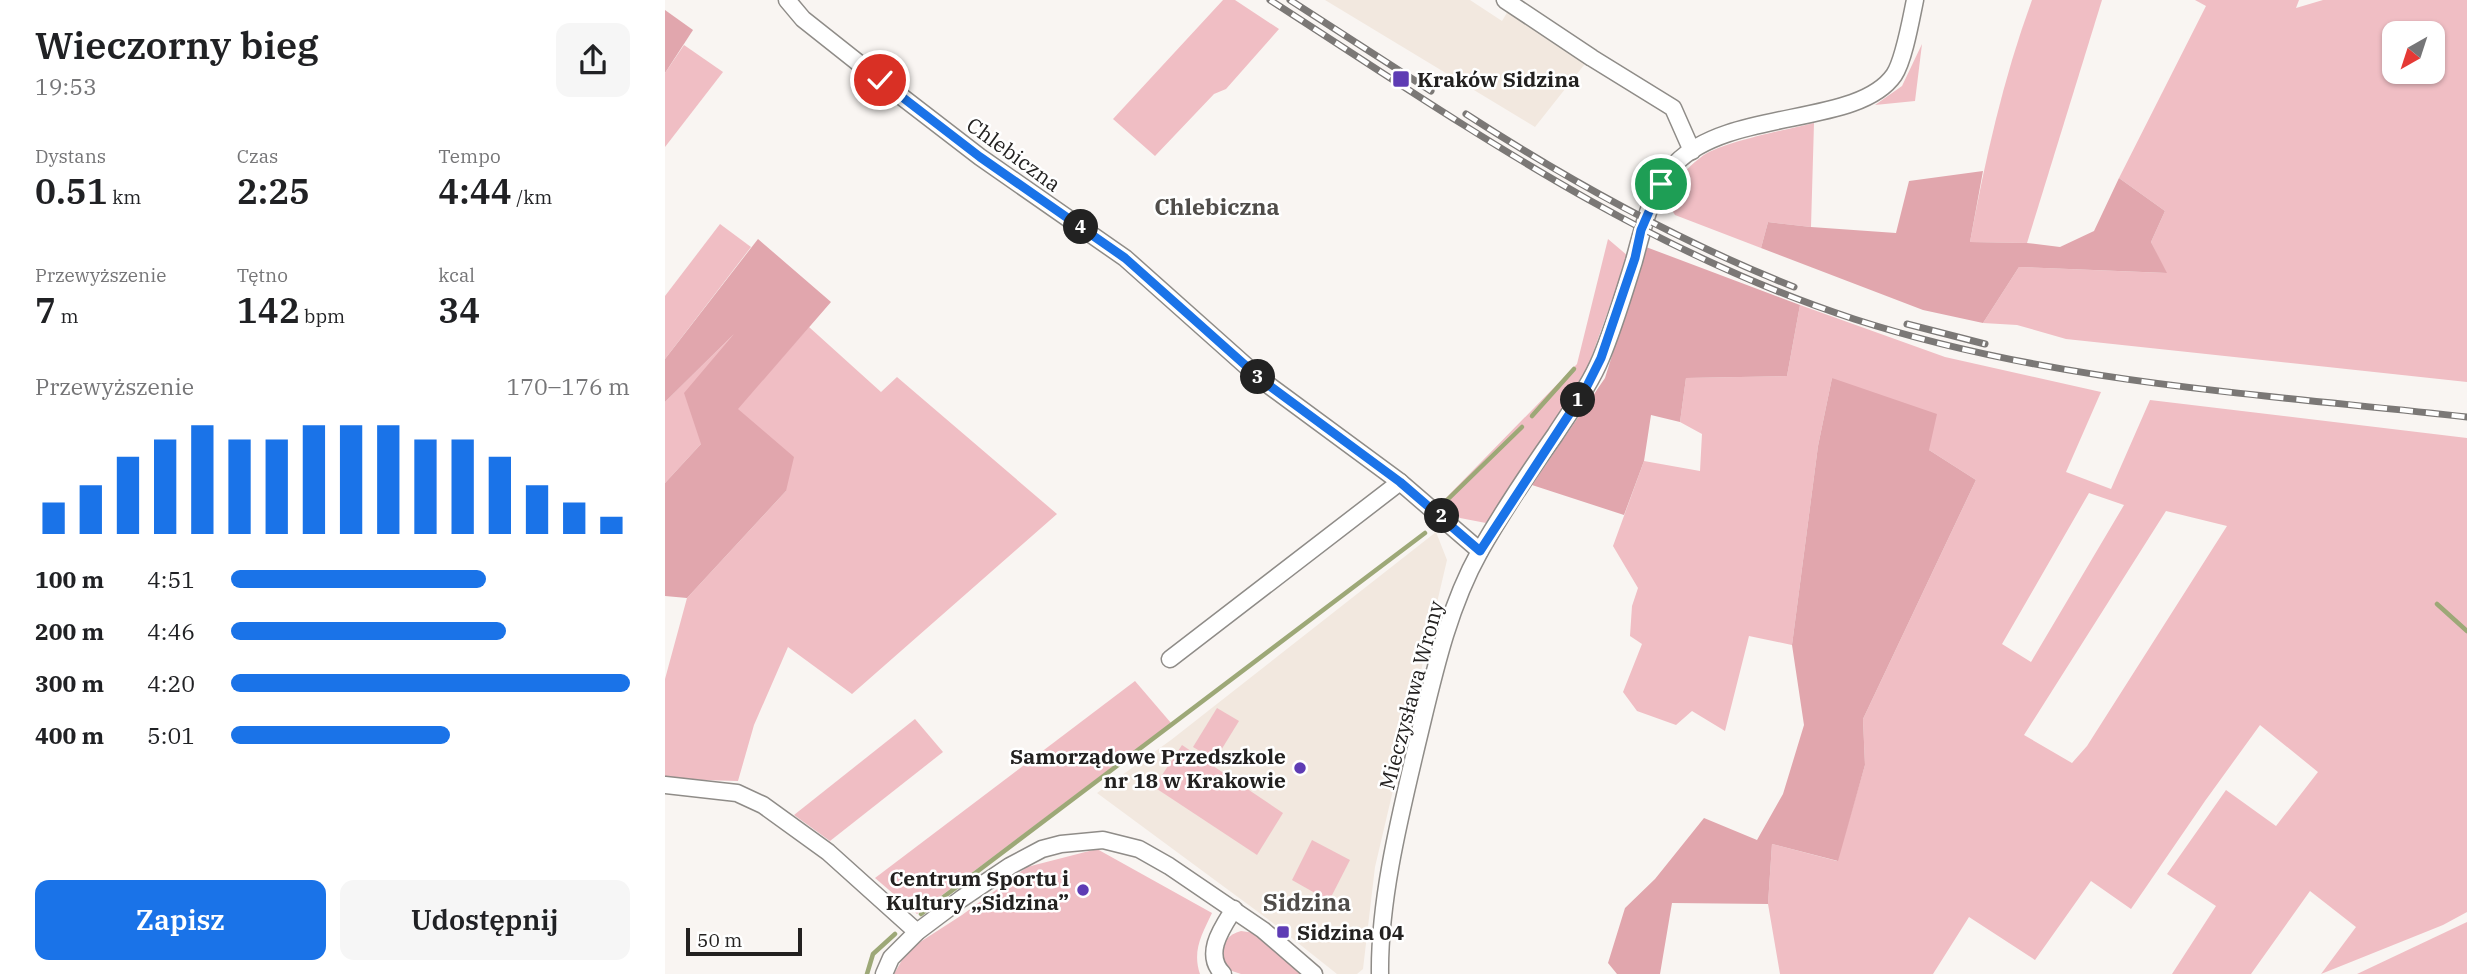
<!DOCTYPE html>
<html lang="pl">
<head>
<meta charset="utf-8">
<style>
  :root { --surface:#fff; --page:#f6f6f6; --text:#202124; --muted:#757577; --accent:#1a73e8 }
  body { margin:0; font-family:"IBM Plex Serif",serif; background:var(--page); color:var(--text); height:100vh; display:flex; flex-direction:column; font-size:26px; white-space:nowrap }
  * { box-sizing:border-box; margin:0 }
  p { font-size:23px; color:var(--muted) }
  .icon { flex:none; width:38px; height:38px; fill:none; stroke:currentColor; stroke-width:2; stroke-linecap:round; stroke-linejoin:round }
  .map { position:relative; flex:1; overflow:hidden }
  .details { display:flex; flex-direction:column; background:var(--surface); width:665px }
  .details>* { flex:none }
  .needle { width:46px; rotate:219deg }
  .fabs { position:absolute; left:1717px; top:21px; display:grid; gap:14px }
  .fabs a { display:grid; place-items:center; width:63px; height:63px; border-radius:14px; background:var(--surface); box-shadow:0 2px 5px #0004; font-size:35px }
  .scale { position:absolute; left:21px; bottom:18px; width:116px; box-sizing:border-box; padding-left:7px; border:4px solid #232120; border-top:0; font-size:19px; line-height:24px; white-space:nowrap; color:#232120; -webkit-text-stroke:5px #fff; paint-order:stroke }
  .pin { position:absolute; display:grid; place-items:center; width:60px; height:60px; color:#fff; margin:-30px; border:4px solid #fff; border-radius:50%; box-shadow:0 2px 7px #0007 }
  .km { position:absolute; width:35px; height:35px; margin:-18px; border-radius:50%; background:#222; color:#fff; font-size:19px; line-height:35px; text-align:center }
  .round { display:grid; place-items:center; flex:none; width:74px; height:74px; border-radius:14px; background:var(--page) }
  .headline { display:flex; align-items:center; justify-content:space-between; height:119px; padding:0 35px }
  h1 { font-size:38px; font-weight:600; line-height:52px }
  .figures { display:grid; grid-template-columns:repeat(3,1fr); gap:10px; height:119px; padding:7px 35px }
  .figures div { display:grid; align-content:center }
  .figures b { font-size:35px; font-weight:600 }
  .figures small { font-size:19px; font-weight:400 }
  .figures p { font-size:19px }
  .chart { height:196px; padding:14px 35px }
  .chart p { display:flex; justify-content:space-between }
  .chart svg { width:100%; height:126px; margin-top:7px; stroke:var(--accent); stroke-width:6 }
  .cta { display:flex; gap:14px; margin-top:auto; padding:14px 35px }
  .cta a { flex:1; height:80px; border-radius:14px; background:var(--accent); color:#fff; font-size:28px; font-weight:600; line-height:80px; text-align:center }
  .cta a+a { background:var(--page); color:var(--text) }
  ul { padding:0 35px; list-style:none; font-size:23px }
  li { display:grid; grid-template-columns:112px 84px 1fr; align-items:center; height:52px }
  li i { height:18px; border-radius:9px; background:var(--accent) }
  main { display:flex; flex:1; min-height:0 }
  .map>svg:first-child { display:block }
  .built { fill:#f2e8df }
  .green { fill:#f0bec4; fill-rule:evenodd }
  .forest { fill:#e1a6ad }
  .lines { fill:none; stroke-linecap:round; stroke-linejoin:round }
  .stream { stroke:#9da877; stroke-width:4.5 }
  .minor-casing { stroke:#8f8c88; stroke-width:19 }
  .minor { stroke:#fff; stroke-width:16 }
  .rail-casing { stroke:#7b7876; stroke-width:7 }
  .rail { stroke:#fff; stroke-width:4.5; stroke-dasharray:13; stroke-linecap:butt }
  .route-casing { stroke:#fff; stroke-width:14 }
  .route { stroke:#1a73e8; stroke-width:9 }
  .poi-dot { fill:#5e3cb4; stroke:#fff; stroke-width:2.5 }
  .labels { text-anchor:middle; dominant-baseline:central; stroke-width:5; stroke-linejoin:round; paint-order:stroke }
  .poi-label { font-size:21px; font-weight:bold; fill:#232120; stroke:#fff; text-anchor:start }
  .street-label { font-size:21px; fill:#232120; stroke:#fff }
  .neighbourhood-label { font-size:23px; font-weight:bold; fill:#504d4a; stroke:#fff }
  .quarter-label { font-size:24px; font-weight:bold; fill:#504d4a; stroke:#fff }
</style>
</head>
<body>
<main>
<section class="details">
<div class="headline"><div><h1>Wieczorny bieg</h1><p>19:53</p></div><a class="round"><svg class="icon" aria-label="share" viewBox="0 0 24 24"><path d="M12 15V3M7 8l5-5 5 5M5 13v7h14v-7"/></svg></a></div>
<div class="figures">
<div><p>Dystans</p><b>0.51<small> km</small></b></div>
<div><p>Czas</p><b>2:25</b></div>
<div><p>Tempo</p><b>4:44<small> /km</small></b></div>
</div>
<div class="figures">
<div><p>Przewyższenie</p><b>7<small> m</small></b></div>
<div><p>Tętno</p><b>142<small> bpm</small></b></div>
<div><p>kcal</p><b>34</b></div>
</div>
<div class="chart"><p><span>Przewyższenie</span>170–176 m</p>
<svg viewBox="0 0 160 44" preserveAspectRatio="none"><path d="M5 44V33M15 44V27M25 44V17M35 44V11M45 44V6M55 44V11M65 44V11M75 44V6M85 44V6M95 44V6M105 44V11M115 44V11M125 44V17M135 44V27M145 44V33M155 44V38"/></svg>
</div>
<ul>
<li><b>100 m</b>4:51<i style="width:64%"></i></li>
<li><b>200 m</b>4:46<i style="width:69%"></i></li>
<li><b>300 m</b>4:20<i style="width:100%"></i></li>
<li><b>400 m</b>5:01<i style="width:55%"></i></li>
</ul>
<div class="cta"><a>Zapisz</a><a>Udostępnij</a></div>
</section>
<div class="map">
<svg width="1802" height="974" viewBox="0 0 1802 974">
  <rect width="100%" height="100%" fill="#f9f5f2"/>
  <g class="built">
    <path d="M660,0h145l32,21 6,-10 80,49 -53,67z"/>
    <path d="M771,532l11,28 -72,307 -12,102 -6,5h-20l-68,-54 -172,-127 74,-53z"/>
  </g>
  <g class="green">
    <path d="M558,0h12l44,29 -53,60 -12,5 -59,62 -42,-37z"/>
    <path d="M1367,0h70l-75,243 -57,-1c15,-82 33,-163 62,-242z"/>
    <path d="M1530,0h104l-3,8 27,-8h144v382l-401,-43 -49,-14 -34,-2 36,-56 147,6 -15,-31 14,-31 -46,-33 87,-172zM1729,33h39v39h-39z"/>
    <path d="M1257,44l-7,57 -40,4 27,-19z"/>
    <path d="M19,45l39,27 -58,75v-74z"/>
    <path d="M1149,123l-3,104 -43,-5 -7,26 -86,-33 -10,-16c10,-16 20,-30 35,-41 19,-16 87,-28 114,-35z"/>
    <path d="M55,224l31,23 -86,112v-63z"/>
    <path d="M943,239l20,17 -45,124 -27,44 -70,99 -26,-5 -20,-14 137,-140z"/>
    <path d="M1135,305l145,52 156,35 -35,80 45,17 39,-89 317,38v474l-24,13 -122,49 35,-47 -46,-36 -59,83h-79l44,-68 -49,-32 59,-84 50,36 42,-54 -58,-47 -55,76 -74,108 -40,-28 -56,79 -66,-43 -36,57h-153l-12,-70 4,-60 65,17 28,-96 -2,-46 113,-239 -47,-30 -97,-72 -14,68 -26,199 -43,-9 -24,95 -33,-20 -16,14 -39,-14 -14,-19 19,-48 -12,-8 2,-30 6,-18 -25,-42 31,-85 56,10 2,-37 -22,-12 6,-44 101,-2zM1424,493l35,12 -93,157 -29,-18zM1501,511l61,15 -140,220 -15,17 -48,-28z"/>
    <path d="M77,326l-41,118 -36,39v-81z"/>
    <path d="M144,327l72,65 16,-15 160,137 -205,180 -64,-47 -34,78 -16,56 -73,-2v-100l22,-81 99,-107 -49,-82z"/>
    <path d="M470,681l36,42 -254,191 -42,-36z"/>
    <path d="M552,708l22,13 -24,39 -22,-13z"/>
    <path d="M250,719l28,33 -113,89 -36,-26z"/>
    <path d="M517,745l101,68 -26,42 -103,-68z"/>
    <path d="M647,840l38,20 -21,41 -37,-21z"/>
    <path d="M432,849l115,64c-10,21 -20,38 -12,61h-306l8,-14 15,-16 45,-29 65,-48z"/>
    <path d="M1802,922v52h-110z"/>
    <path d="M576,931l14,2 48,41h-62l-12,-4c-11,-16 -8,-34 12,-39z"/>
  </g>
  <g class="forest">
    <path d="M0,10l28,20 -28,43z"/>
    <path d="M1318,171l-13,71 57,1 33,4 34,-16 25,-53 46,33 -14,31 16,31 -148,-6 -36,56 -60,-13 -162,-62 7,-26 43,5 85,6 13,-52z"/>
    <path d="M93,239l73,63 -93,107 56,48 -8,34 -99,107 -22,-2v-113l36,-39 -17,-51 50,-59 -69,68v-43z"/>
    <path d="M981,247l154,58 -13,71 -101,2 -6,44 -29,-7 -7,46 -20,54 -92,-30 73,-107z"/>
    <path d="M1167,378l105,36 -8,36 47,30 -113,239 2,46 -27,96 -66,-17 -4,60 -96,-1 -12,71h-43l-9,-11 17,-55 30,-29 49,-61 53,22 26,-46 21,-69 -12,-80 26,-199z"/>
  </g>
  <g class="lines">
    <g class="stream">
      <path d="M867,416l42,-47"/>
      <path d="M778,504l79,-77"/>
      <path d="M1772,604l30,27"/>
      <path d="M256,914l504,-381"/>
      <path d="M202,974l6,-20 22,-20"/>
    </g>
    <g class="minor-casing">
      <g id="minor">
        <path d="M122,0l16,19 77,61 100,77 145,101 138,123 137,101 80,69"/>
        <path d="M840,0l87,58 81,50 19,43"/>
        <path d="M505,659l230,-177"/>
        <path d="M0,785l72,8 26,12 65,47 89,80"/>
        <path d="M219,974l7,-16 26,-26 44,-33 49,-33 32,-17 19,-5 42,-4 36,9 30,17 94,64 51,44"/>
        <path d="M558,974c-20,-20 -1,-46 11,-65"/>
        <path d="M715,974c-1,-74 20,-158 37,-230 16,-66 30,-134 63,-193 23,-40 49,-79 75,-116 16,-25 35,-50 46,-77 13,-31 23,-65 33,-97 9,-33 17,-72 42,-98 54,-55 182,-36 218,-88 10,-15 17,-56 21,-75"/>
      </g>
    </g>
    <use href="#minor" class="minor"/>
    <g class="rail-casing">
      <g id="rail">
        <path d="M605,0c188,121 369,249 584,319 197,64 408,75 613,98"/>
        <path d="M625,0l141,91"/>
        <path d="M801,114c105,68 212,127 328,173"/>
        <path d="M1242,324l78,20"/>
      </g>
    </g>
    <use href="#rail" class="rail"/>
  </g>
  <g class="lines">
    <g class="route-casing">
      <path id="route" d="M215,80l100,77 145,101 138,123 137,101 80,69 105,-161 16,-32 34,-100 6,-28 20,-46"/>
    </g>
    <use href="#route" class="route"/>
  </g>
  <g class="poi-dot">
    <rect x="727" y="70" width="18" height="18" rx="3.5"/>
    <circle cx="635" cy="768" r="7"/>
    <circle cx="418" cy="890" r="7"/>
    <rect x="611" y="925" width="14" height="14" rx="3.5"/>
  </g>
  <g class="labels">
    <g class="poi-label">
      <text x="752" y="79">Kraków Sidzina</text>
      <text x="621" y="756" text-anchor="end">Samorządowe Przedszkole<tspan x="621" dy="24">nr 18 w Krakowie</tspan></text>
      <text x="404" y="878" text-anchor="end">Centrum Sportu i<tspan x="404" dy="24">Kultury „Sidzina”</tspan></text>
      <text x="632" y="932">Sidzina 04</text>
    </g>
    <g class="street-label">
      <text transform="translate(349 154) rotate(36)">Chlebiczna</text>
      <text transform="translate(746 695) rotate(-75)">Mieczysława Wrony</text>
    </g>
    <g class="neighbourhood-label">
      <text x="552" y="206">Chlebiczna</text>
    </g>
    <g class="quarter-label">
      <text x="642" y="902">Sidzina</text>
    </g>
  </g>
</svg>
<div class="fabs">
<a><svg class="needle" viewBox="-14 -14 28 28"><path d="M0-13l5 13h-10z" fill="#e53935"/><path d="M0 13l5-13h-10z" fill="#757577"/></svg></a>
</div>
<div class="scale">50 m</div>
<div class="pin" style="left:996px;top:184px;background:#1e9e55"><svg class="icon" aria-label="arrive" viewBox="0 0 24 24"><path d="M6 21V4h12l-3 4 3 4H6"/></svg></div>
<div class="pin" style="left:215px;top:80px;background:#d93025"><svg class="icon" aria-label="check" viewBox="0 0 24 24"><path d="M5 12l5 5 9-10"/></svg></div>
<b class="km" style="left:913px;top:400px">1</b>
<b class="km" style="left:777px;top:516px">2</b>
<b class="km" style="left:593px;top:377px">3</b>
<b class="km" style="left:416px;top:227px">4</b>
</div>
</main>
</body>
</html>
